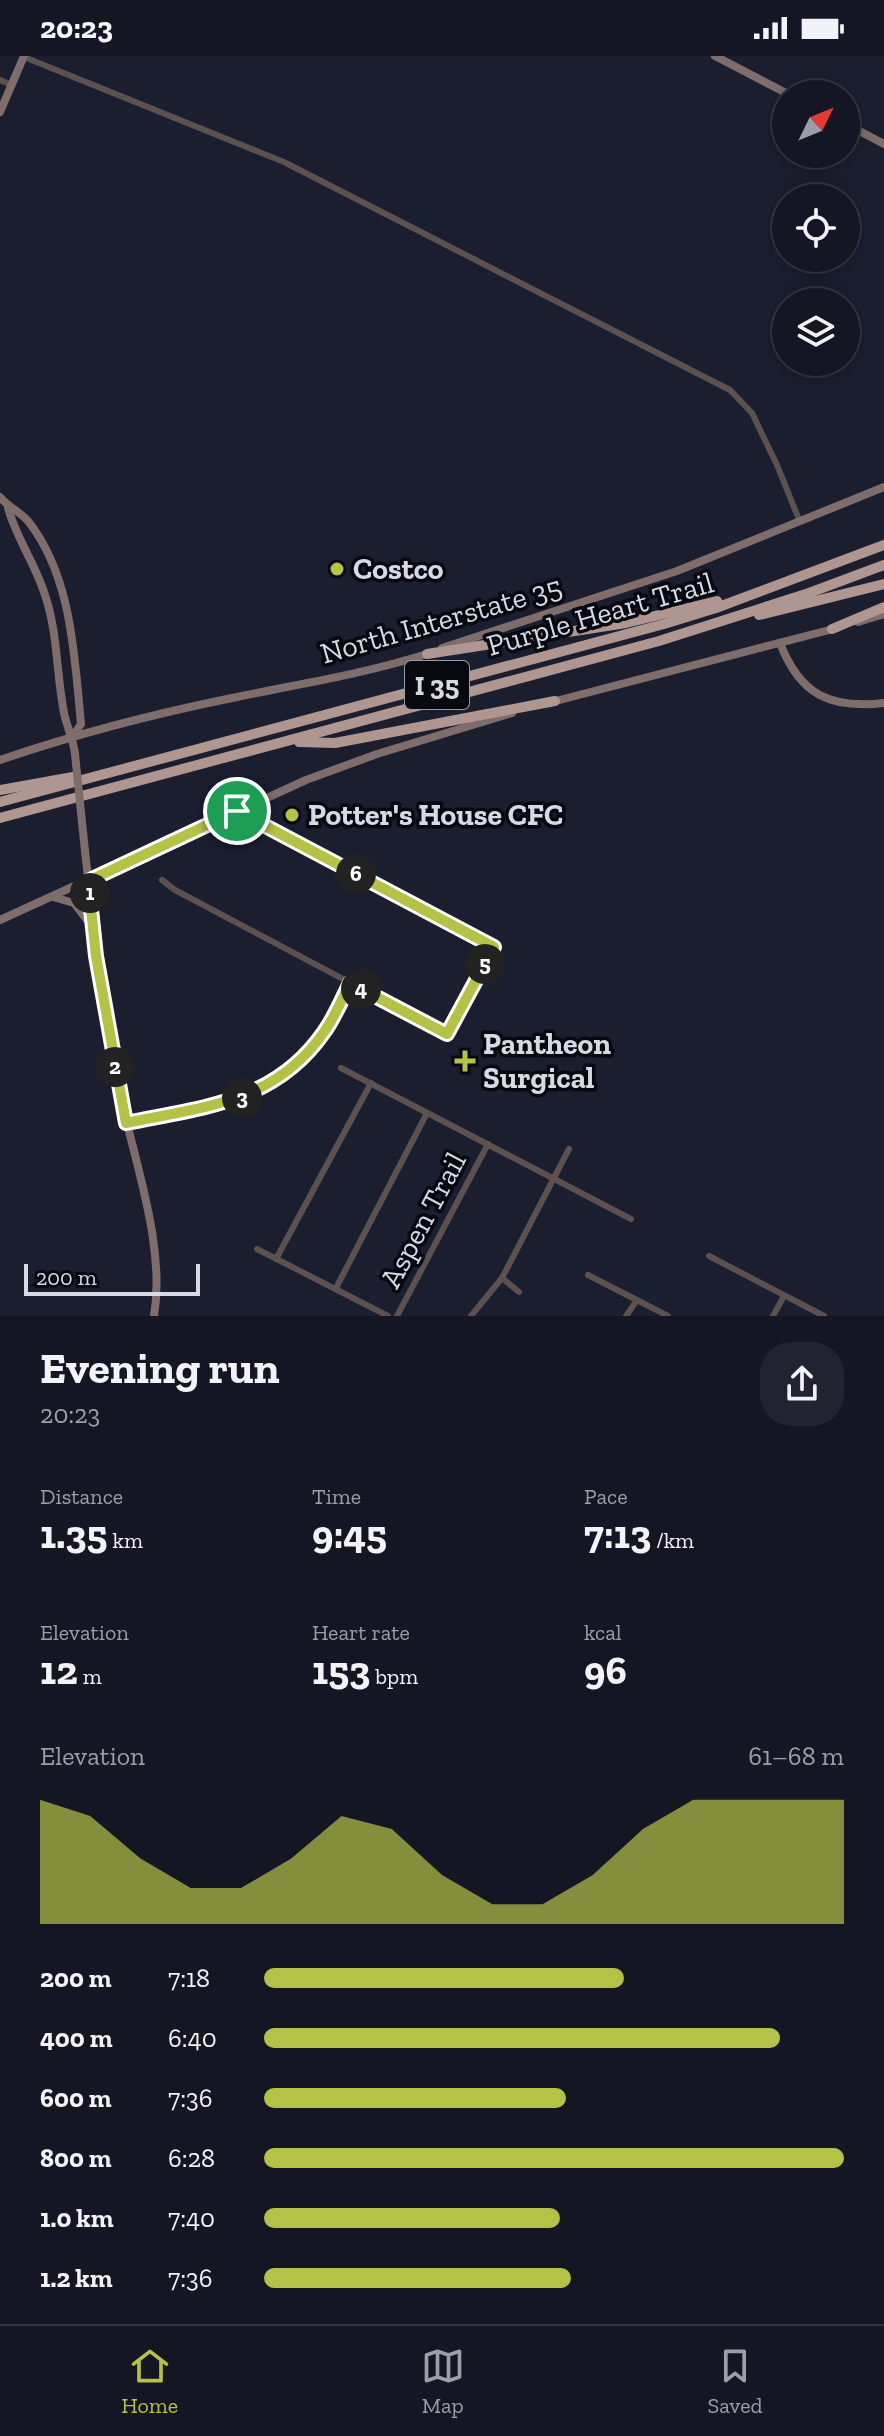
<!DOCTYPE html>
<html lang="en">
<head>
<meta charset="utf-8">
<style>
  :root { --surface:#141623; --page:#212330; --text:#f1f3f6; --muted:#9d9fa6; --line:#333541; --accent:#b6c148 }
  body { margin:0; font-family:"Zilla Slab",serif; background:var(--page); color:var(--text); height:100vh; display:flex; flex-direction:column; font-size:30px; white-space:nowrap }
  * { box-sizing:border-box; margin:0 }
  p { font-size:26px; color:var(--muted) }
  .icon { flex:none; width:44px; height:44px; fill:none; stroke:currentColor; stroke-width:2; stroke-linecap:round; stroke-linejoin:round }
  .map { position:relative; height:1260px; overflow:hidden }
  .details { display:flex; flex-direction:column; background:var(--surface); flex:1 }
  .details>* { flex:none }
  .needle { width:52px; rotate:47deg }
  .buttons { position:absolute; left:772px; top:24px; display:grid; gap:16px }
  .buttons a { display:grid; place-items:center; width:88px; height:88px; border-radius:50%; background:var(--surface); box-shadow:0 4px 20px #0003,0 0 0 2px var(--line); font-size:40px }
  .scale { position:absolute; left:24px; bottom:20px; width:176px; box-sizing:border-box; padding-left:8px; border:4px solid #d7d9e5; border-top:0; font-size:22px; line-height:28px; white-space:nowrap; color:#d7d9e5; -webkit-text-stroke:6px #080910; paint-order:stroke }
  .pin { position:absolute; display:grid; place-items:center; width:68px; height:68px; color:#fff; margin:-34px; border:4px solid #fff; border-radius:50%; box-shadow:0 2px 8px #0007 }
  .km { position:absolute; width:40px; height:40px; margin:-20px; border-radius:50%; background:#222; color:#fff; font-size:22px; line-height:40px; text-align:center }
  .round { display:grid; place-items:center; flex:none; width:84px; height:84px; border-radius:32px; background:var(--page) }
  .headline { display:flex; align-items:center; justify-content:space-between; height:136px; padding:0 40px }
  h1 { font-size:44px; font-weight:700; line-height:60px }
  .metrics { display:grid; grid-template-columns:repeat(3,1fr); gap:12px; height:136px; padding:8px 40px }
  .metrics div { display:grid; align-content:center }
  .metrics b { font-size:40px; font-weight:700 }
  .metrics small { font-size:22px; font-weight:400 }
  .metrics p { font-size:22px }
  .chart { height:224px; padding:16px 40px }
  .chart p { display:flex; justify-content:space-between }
  .chart svg { width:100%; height:144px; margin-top:8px; fill:var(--accent); opacity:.7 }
  ul { padding:0 40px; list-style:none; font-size:26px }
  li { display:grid; grid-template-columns:128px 96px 1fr; align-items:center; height:60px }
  li i { height:20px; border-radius:10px; background:var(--accent) }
  .status { display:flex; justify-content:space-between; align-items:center; height:56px; padding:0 40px; background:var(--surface); direction:ltr }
  .status svg { height:22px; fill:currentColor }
  .dock { display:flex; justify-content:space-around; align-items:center; height:112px; border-top:2px solid var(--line); background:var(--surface); font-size:22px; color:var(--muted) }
  .dock a { display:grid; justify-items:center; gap:4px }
  .dock .active { color:var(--accent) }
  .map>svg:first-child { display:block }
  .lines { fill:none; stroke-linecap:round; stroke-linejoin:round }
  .street { stroke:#5c514f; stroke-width:6 }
  .secondary { stroke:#7e6d6a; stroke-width:8 }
  .highway { stroke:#b09691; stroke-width:10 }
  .secondary-bridge { stroke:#7e6d6a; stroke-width:8 }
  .route-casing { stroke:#fff; stroke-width:16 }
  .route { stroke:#b6c148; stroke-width:10 }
  .poi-dot { fill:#b6c148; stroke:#080910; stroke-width:3 }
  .labels { text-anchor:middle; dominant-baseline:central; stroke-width:7; stroke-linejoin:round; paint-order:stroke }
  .shield { fill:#080910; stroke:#999ba5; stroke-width:2 }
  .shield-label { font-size:28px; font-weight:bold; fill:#d7d9e5 }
  .poi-label { font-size:30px; font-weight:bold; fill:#d7d9e5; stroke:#080910; text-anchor:start }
  .street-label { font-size:30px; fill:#d7d9e5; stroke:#080910 }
</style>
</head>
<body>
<div class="status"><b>20:23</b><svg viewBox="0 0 49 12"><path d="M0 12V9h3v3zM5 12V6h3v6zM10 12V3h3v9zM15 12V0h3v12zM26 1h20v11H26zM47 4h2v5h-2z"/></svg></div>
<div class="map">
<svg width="884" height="1260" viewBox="0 0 884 1260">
  <rect width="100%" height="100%" fill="#1b1e2f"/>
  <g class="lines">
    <g class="street">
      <path d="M24,1l260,105 446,228 22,23 25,52 23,57"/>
      <path d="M0,24l12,5"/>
      <path d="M162,824l13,10 272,144 47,-87 -257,-136"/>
      <path d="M341,1012l290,151"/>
      <path d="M126,1067c78,-16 149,-20 198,-91 11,-14 18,-33 26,-49"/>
      <path d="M257,1193l131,67"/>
      <path d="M709,1200l115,60"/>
      <path d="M276,1203l95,-176"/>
      <path d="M588,1219l80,41"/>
      <path d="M502,1222l17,14"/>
      <path d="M336,1232l91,-175"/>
      <path d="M397,1260l91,-172"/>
      <path d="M471,1260l31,-38 67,-129"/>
      <path d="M626,1260l11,-16"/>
      <path d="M773,1260l11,-20"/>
    </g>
    <g class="secondary">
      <path d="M715,0l73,38"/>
      <path d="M0,56l24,-56"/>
      <path d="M846,68l38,20"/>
      <path d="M0,441c8,10 20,15 28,24 42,53 46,128 52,192l1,11 -8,12"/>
      <path d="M8,452c8,29 26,54 36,84 14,39 12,80 20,121 3,14 9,26 11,41"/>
      <path d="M858,566l26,-8"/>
      <path d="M780,587c20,52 50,66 104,60"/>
      <path d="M442,592l235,-77 207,-84"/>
      <path d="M552,646l285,-74"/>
      <path d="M0,704c76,-26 153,-46 232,-62 66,-14 133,-24 198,-45"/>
      <path d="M82,766c9,89 20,178 37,266 14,71 47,156 35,228"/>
      <path d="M53,841l21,6 17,22"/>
      <path d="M0,864l306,-140 71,-26 135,-41"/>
    </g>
    <g class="highway">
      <path d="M759,559l125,-31"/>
      <path d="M832,573l52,-22"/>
      <path d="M427,598l199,-31 91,-22"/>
      <path d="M299,686l36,1 220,-42"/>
      <path d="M0,734l73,-13"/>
      <path d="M0,746l664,-178 52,-16 168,-63"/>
      <path d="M0,762l659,-177 150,-48 75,-28"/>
    </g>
    <path class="secondary-bridge" d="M75,698l7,68"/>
  </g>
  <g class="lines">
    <g class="route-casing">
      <path id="route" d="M237,755l257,136 -47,87 -97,-51c-8,16 -15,34 -26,49 -49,71 -121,75 -198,91l-30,-167 -8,-75z"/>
    </g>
    <use href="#route" class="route"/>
  </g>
  <g class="poi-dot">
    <circle cx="337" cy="513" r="8"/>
    <circle cx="292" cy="759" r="8"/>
    <path d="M461 993h8v8h8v8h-8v8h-8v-8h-8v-8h8z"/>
  </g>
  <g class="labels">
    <rect class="shield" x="405" y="605" width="64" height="48" rx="6"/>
    <g class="shield-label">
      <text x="437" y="629">I 35</text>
    </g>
    <g class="poi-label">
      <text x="353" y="513">Costco</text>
      <text x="308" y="759">Potter's House CFC</text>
      <text x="483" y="988">Pantheon<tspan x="483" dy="34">Surgical</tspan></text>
    </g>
    <g class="street-label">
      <text transform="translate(600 558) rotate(-16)">Purple Heart Trail</text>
      <text transform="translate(441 564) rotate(-16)">North Interstate 35</text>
      <text transform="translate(423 1164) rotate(-62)">Aspen Trail</text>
    </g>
  </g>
</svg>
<div class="buttons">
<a><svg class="needle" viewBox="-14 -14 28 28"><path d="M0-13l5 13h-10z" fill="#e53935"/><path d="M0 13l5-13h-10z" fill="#9d9fa6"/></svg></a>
<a><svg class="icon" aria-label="locate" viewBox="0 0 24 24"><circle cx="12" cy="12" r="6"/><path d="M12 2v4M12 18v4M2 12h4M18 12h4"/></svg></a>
<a><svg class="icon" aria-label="layers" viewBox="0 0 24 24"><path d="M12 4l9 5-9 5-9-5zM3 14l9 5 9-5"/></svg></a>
</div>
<div class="scale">200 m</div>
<div class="pin" style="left:237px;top:755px;background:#1e9e55"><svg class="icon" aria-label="arrive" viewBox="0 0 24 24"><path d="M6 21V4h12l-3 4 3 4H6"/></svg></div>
<b class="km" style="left:90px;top:837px">1</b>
<b class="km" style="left:115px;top:1011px">2</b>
<b class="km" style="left:242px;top:1042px">3</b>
<b class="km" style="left:361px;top:933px">4</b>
<b class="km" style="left:485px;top:908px">5</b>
<b class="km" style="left:356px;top:818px">6</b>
</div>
<section class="details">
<div class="headline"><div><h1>Evening run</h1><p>20:23</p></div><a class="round"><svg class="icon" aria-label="share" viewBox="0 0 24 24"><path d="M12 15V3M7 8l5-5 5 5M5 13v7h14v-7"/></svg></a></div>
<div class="metrics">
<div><p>Distance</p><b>1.35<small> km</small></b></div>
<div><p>Time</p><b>9:45</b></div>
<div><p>Pace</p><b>7:13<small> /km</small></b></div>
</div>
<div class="metrics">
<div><p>Elevation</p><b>12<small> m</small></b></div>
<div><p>Heart rate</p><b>153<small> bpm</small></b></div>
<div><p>kcal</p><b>96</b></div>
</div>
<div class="chart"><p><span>Elevation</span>61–68 m</p>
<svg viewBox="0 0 160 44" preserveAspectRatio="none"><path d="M0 44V6L10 11L20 24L30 33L40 33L50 24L60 11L70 15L80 29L90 38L100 38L110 29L120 15L130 6L140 6L150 6L160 6V44z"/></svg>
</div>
<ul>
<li><b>200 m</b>7:18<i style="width:62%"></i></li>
<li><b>400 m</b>6:40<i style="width:89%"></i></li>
<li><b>600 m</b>7:36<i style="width:52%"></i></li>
<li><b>800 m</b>6:28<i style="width:100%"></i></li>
<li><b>1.0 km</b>7:40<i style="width:51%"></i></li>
<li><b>1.2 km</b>7:36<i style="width:53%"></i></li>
</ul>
</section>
<nav class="dock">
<a class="active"><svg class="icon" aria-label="home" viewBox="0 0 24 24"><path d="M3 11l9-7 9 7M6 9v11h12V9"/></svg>Home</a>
<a><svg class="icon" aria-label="map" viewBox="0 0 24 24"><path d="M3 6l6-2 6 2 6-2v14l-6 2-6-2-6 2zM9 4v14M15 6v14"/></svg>Map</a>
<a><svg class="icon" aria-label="saved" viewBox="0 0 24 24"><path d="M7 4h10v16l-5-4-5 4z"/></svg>Saved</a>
</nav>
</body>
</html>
